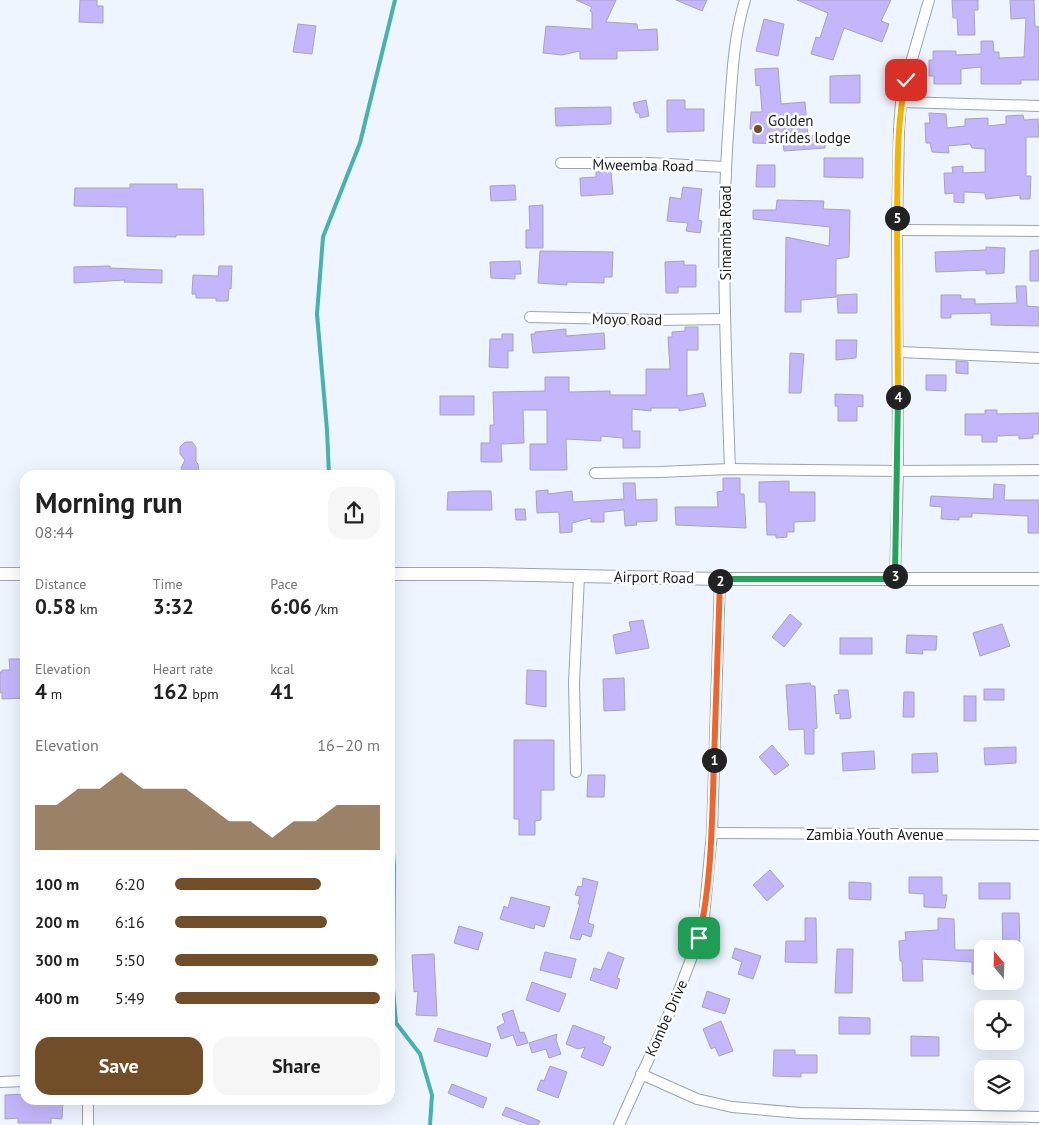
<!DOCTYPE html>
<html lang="en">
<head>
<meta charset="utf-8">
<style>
  :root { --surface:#fff; --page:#f6f6f6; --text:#222; --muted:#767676; --accent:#714e27 }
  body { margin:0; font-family:"PT Sans",sans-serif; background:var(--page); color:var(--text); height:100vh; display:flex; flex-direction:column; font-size:19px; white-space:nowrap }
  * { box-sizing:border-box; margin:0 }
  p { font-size:16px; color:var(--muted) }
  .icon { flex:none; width:28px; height:28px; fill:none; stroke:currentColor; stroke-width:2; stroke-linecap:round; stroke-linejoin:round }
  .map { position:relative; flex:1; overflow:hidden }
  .side { position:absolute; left:20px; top:470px; width:375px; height:635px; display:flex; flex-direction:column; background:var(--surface); border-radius:15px; box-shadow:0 5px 20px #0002 }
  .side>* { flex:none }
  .needle { width:32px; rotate:341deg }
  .buttons { position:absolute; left:974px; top:940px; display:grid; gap:10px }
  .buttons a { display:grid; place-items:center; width:50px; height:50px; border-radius:10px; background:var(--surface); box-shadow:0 5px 20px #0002; font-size:25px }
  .pin { position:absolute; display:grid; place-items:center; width:42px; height:42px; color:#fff; margin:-21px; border-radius:10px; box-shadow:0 2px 8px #0006 }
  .km { position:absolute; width:25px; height:25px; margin:-12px; border-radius:50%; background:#222; color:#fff; font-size:14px; line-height:25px; text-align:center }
  .round { display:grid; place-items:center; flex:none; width:52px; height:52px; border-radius:15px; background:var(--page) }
  .summary { display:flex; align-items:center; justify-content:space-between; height:85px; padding:0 15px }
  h1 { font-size:28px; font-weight:800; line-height:38px }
  .figures { display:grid; grid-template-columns:repeat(3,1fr); gap:8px; height:85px; padding:5px 15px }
  .figures div { display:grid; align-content:center }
  .figures b { font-size:21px; font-weight:800 }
  .figures small { font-size:14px; font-weight:400 }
  .figures p { font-size:14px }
  .chart { height:140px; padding:10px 15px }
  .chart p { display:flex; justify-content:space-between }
  .chart svg { width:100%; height:90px; margin-top:5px; fill:var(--accent); opacity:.7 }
  .action { display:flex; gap:10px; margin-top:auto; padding:10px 15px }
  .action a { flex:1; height:58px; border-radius:15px; background:var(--accent); color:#fff; font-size:20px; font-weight:800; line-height:58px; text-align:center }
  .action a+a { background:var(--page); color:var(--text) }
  ul { padding:0 15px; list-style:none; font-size:16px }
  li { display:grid; grid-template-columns:80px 60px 1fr; align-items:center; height:38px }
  li i { height:12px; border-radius:6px; background:var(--accent) }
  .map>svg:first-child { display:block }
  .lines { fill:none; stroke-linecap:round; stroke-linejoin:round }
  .stream { stroke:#46b3b0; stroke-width:4 }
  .building { fill:#c3b6fc; stroke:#a7a4b6 }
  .minor-casing { stroke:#99a4b4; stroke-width:12 }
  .tertiary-casing { stroke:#99a4b4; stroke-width:14 }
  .minor { stroke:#fff; stroke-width:10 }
  .tertiary { stroke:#fff; stroke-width:12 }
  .split-1-casing { stroke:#fff; stroke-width:10 }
  .split-2-casing { stroke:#fff; stroke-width:10 }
  .split-3-casing { stroke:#fff; stroke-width:10 }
  .split-4-casing { stroke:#fff; stroke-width:10 }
  .split-5-casing { stroke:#fff; stroke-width:10 }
  .split-6-casing { stroke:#fff; stroke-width:10 }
  .split-1 { stroke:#f0652b; stroke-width:6 }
  .split-2 { stroke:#f0652b; stroke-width:6 }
  .split-3 { stroke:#22a559; stroke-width:6 }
  .split-4 { stroke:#22a559; stroke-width:6 }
  .split-5 { stroke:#f5b400; stroke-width:6 }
  .split-6 { stroke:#f5b400; stroke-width:6 }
  .poi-dot { fill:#714e27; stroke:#fff; stroke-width:2 }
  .labels { text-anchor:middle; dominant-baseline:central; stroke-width:5; stroke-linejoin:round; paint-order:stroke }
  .poi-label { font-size:15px; fill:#171b21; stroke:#fff; text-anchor:start }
  .street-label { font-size:15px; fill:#171b21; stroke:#fff }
</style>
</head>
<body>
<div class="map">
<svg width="1039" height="1125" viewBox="0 0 1039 1125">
  <rect width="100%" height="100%" fill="#eef5ff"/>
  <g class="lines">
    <g class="stream">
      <path d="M329,475l-2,-45 -10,-116 6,-77 37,-94 35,-143"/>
      <path d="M390,814l4,52 -1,123 3,34 24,31 12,41 -2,30"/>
    </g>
  </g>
  <g class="building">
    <path d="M80,0h17v6h6v17l-24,-1z"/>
    <path d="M576,0h40l-10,22 31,2 1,6 19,-1 1,21 -41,1v8h-37v-8l-18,4 -19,-2 3,-27 46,3v-17l-2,-1 2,-4z"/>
    <path d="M676,0h31l-5,11z"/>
    <path d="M797,0h94l-10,21 8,3 -7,18 -38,-14 -11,32 -22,-6 5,-17 4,1 8,-25z"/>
    <path d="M952,0h26v10h-4l1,25h-17l-1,-17h-4z"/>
    <path d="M1010,0h24l1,26 4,1v53h-18v4h-40v-17l-20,2v15h-27v-8h-5v-16h4v-9h23v4l25,-1v-13h12l1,11h5v6l25,-1 2,-39 -15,1z"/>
    <path d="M764,19l20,5 -6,32 -22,-5z"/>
    <path d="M298,24l18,2 -4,28 -19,-2z"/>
    <path d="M778,68l3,36 24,-2 3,34 17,-1v13l-41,3 -1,-7 -30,-1v-14h-3l1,-17h11l-2,-27 -4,1 -1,-17z"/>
    <path d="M860,75v28h-30v-27z"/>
    <path d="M646,100l3,16 -9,2 -1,-5h-3l-3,-10z"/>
    <path d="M667,100h18v9h19v22l-37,1z"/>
    <path d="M611,107v17l-55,2 -1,-18z"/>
    <path d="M929,113l17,1 1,14 18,-2v-7l23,-1v8l18,-2v-8l17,-1 1,5 14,-1 1,18h-13v39h5l-1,23h-10v-4l-34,4 -1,-6 -21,-1v11l-10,-1v-9l-9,1 -1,-21h9l-1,-6 11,-1v7l22,-1v-23l-13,-1 -2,-4 -22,2 1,7 -17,-1 -2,-9h-4l-1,-20h5z"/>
    <path d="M824,158h39v20l-39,-1z"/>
    <path d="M757,165h18v22h-19z"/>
    <path d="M611,171l2,23 -32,2 -1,-18 16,-1v-5z"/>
    <path d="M130,184h47v5h26l1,46h-28v2l-49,-1v-29l-53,-1 1,-18h55z"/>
    <path d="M515,185l1,15 -25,1 -1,-15z"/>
    <path d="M683,187l19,2 -4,31 4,1 -2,12 -14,-2 2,-8 -21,-2 3,-24 11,2z"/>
    <path d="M777,200l47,1 -1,8 27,1 -1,47 -13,2v38l-35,3v12h-16l1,-75 43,9 1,-19 -77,-8v-9h23z"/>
    <path d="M543,205v43h-17v-18h4l-1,-24z"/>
    <path d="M986,247l19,1 -1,25 -18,1v-4l-50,2 -1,-20 51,-2z"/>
    <path d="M1039,250v31h-9v-30z"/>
    <path d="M540,251l73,1 -1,25h-8v6l-37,-1v3l-29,-2z"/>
    <path d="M520,261l1,13h-6v5l-24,-1 -1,-16z"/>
    <path d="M684,261v4h12v22h-18v6h-12l-1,-31z"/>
    <path d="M110,266v2l52,2v13l-38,-1 1,-2 -51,3v-16z"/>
    <path d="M219,266h13l-1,23 -2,-1 -1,13h-12v-3h-20v-4h-4l1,-19 25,1z"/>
    <path d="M1016,286h10l1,20 12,1v19l-48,-1v-12l-40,1v4h-10v-23h20v4h14v5l42,-1z"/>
    <path d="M857,294v19h-19l-1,-18z"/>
    <path d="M685,327h13v23h-11v46l16,-3 3,13 -27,5v-3h-28v3l-19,-2v22h8v17h-17v-10l-22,-2v5l-35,-2 1,31h-37v-26h17v-34h-24l1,33 -23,1 1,18h-21v-19h9v-18h4l-1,-33 52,-1v-14h24v15l41,-1v4h36v-26h24l-2,-32h4v-5l13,-1z"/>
    <path d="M566,329v7l38,-3 1,16 -72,4 -2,-19h4v-2z"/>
    <path d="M502,334h11v17h-5v17l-19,-1 1,-28h12z"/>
    <path d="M836,340h21l-1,18 -20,2z"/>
    <path d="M790,353l14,1 -3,39h-12z"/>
    <path d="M956,361l12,1v12l-12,-1z"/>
    <path d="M926,375h20v16l-20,-1z"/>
    <path d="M835,394l28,1v12l-6,-1v15h-19v-15h-3z"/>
    <rect x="440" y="396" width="34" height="19"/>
    <path d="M985,410h12v4l42,-1v21h-6v4l-14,1v-4l-22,1v6h-15v-7h-17v-21h20z"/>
    <path d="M185,442h7l4,5v15l2,2 1,8 -4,3h-10l-4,-7 4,-8 -5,-6v-7z"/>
    <path d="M723,478h17v16h4l2,34 -70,-3 -1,-18h43l-1,-15 6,-1z"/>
    <path d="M789,481v11h26v29l-21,1v10h-7v5l-11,1v-3h-9l-1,-33h-7v-20z"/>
    <path d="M623,483h12l1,17 21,-1v22l-21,1 1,3 -12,1 -1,-16 -20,2v10h-13v-4l-19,5v9l-12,1 -1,-21 -22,1 -1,-22 12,-1v4l24,-3 1,11 51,-3z"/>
    <path d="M994,484l11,1 -1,15h35v33h-11v-17l-56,-3v4h-13v3l-18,-1 1,-12 -12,-1 1,-10 62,3z"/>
    <path d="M474,491h17l1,19h-45l1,-18z"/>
    <path d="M515,509h10l1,11h-10z"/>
    <path d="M790,614l12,10 -18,23 -12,-10z"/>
    <path d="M643,620l6,28 -33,6 -3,-19 18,-4 -2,-9z"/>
    <path d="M1002,624l8,22 -30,10 -7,-23z"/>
    <path d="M907,635l30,1 -1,14h-14l1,4 -17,-1z"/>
    <rect x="840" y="638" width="32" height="16"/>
    <path d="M9,659h16v39l-23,1v-7l-2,1v-21h2v-2h8z"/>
    <path d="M527,670l19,1v36l-20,-3z"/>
    <path d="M624,678l1,32 -21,1 -1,-32z"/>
    <path d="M810,683l1,3h4l2,42 -3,1v25h-9l-1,-25 -15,1 -3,-45z"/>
    <rect x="984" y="689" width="20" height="11"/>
    <path d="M838,690h10l3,28 -11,1v-6l-4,1 -2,-19 5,-1z"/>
    <path d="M904,692h10v25h-11z"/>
    <rect x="964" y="696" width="12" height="25"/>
    <path d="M514,740h40v50h-13v30l-6,1v14h-16v-16h-5z"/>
    <path d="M772,745l17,20 -14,10 -16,-18z"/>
    <path d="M1016,747v16l-31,2 -1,-17z"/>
    <path d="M874,751l1,18 -32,2 -1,-18z"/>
    <path d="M937,753l1,19 -26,1v-19z"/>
    <path d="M588,775h17l-1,22h-17z"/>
    <path d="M770,870l14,16 -17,15 -14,-16z"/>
    <path d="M909,877h33v18h5l-2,13 -21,-1v-13l-15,-1z"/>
    <path d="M583,878l15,4 -10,41 6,2 -3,12 -9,-3 -2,6 -10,-2 10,-34h-2l2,-8 -5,-1 3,-9 4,1z"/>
    <path d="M849,882l22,1v17l-22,-1z"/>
    <rect x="979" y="883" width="31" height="16"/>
    <path d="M511,897l39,10 -6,20 -9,-3 -1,5 -34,-10 4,-13 4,2z"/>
    <path d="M1002,913h17l1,36h-17z"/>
    <path d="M805,918h11l1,45 -32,-1 1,-21h19z"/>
    <path d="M938,918l16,1 1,31h27v24h-10v-12l-50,-3 1,22h-20l-1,-20h-2l-1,-20 7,-1 -1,-8 33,-2z"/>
    <path d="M459,926l24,7 -5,17 -24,-7z"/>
    <path d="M735,948l26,8 -8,23 -15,-5 4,-12 -10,-4z"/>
    <path d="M837,949h16l-1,44h-17z"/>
    <path d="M545,952l31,7 -5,19 -31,-8z"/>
    <path d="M608,952l16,6 -7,20 3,1 -3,10 -27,-9 4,-12 7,2z"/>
    <path d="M434,954l3,62 -21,-1 2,-24 -4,1 -2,-37z"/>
    <path d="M532,982l34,12 -7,18 -33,-12z"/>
    <path d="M707,991l23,8 -5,15 -23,-7z"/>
    <path d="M513,1010l7,23 4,-1 4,11 -11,3 -4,-11 -12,4 -4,-12 8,-4 -3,-9z"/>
    <path d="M839,1017l31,1v16h-31z"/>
    <path d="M721,1021l12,30 -14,5 -4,-9 -4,2 -8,-20z"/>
    <path d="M573,1025l32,12 -3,6 9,4 -8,19 -22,-9 4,-10 -7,2 -12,-5z"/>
    <path d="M438,1028l53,16 -4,13 -53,-16z"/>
    <path d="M557,1034l-1,6 5,14 -12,4 -3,-9 -14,4 -3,-10z"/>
    <path d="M911,1036l28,1v19h-28z"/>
    <path d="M774,1050h21v5h22v18h-16v4l-28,-1z"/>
    <path d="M550,1066l17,6 -9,26 -21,-8 4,-10 3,1z"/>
    <path d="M452,1084l35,14 -4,10 -35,-15z"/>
    <path d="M25,1094v6h38l-1,19 -11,-1v5h-33v-5l-13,1v-24z"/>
    <path d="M506,1107l34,14 -2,4h-8l-28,-10z"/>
  </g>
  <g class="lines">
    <g class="minor-casing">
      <g id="minor">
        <path d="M901,102l138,4"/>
        <path d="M561,163h89l75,4"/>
        <path d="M897,230l142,1"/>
        <path d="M530,317l130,3 65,-1"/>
        <path d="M899,352l140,6"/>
        <path d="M730,469c-4,-116 -10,-233 -1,-349 3,-41 4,-81 16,-120"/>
        <path d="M595,473l65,-1 70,-3 168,2 141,-1"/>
        <path d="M895,579l3,-108 -1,-241 2,-100 2,-28 5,-22 23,-80"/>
        <path d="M576,772l-2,-89 5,-107"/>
        <path d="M712,833l327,2"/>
        <path d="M641,1074l56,25 35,8 68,6 239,4"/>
        <path d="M0,1082l25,-1"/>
        <path d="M88,1100v25"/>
        <path d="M619,1125l58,-129 22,-58 5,-21 8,-84 8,-254"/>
      </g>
    </g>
    <g class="tertiary-casing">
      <g id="tertiary">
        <path d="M0,574h25"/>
        <path d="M390,574h93l237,5h319"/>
      </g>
    </g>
    <use href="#minor" class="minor"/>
    <use href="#tertiary" class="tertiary"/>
  </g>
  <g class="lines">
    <g class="split-1-casing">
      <path id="split-1" d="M699,938c13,-58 13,-118 15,-178"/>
    </g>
    <g class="split-2-casing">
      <path id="split-2" d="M714,760l6,-179"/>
    </g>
    <g class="split-3-casing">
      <path id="split-3" d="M720,581v-2h175v-3"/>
    </g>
    <g class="split-4-casing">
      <path id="split-4" d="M895,576l3,-179"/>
    </g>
    <g class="split-5-casing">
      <path id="split-5" d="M897,218l1,179"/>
    </g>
    <g class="split-6-casing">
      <path id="split-6" d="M897,218c1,-46 -1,-93 9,-138"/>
    </g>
    <use href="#split-1" class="split-1"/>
    <use href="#split-2" class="split-2"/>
    <use href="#split-3" class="split-3"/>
    <use href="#split-4" class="split-4"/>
    <use href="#split-5" class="split-5"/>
    <use href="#split-6" class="split-6"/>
  </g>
  <circle class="poi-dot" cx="758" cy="129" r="5"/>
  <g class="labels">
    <g class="poi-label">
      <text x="768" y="120">Golden<tspan x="768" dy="17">strides lodge</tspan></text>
    </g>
    <g class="street-label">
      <text transform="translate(643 165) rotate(1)">Mweemba Road</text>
      <text transform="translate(725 233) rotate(-90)">Simamba Road</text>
      <text transform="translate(627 319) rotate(1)">Moyo Road</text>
      <text transform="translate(654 577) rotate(1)">Airport Road</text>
      <text x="875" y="834">Zambia Youth Avenue</text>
      <text transform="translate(666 1018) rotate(-66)">Kombe Drive</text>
    </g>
  </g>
</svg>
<div class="buttons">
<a><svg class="needle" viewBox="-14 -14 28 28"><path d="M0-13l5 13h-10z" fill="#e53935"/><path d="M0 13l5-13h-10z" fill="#767676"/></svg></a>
<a><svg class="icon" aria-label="locate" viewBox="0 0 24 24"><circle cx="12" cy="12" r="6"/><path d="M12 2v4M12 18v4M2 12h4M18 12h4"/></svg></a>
<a><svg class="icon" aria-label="layers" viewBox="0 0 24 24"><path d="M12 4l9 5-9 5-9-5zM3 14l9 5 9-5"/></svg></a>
</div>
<div class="pin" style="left:699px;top:938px;background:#1e9e55"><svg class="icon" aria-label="arrive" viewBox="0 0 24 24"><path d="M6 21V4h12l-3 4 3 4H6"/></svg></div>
<div class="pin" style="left:906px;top:80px;background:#d93025"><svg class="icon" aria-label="check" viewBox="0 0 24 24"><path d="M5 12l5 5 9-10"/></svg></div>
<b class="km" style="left:714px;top:760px">1</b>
<b class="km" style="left:720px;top:581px">2</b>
<b class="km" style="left:895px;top:576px">3</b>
<b class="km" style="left:898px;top:397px">4</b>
<b class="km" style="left:897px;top:218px">5</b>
<section class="side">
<div class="summary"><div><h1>Morning run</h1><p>08:44</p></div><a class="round"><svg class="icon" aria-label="share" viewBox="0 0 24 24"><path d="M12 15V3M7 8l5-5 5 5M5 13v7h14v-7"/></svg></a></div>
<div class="figures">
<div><p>Distance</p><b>0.58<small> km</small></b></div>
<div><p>Time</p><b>3:32</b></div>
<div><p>Pace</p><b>6:06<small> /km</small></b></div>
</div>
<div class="figures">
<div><p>Elevation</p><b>4<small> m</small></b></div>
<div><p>Heart rate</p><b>162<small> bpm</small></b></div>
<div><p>kcal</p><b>41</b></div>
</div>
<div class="chart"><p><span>Elevation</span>16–20 m</p>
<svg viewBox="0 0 160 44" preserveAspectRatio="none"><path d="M0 44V22L10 22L20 14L30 14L40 6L50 14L60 14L70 14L80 22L90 30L100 30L110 38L120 30L130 30L140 22L150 22L160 22V44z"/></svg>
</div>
<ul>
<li><b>100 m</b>6:20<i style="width:71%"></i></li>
<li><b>200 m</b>6:16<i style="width:74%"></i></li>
<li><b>300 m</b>5:50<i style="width:99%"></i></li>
<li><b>400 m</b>5:49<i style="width:100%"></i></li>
</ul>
<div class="action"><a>Save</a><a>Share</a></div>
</section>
</div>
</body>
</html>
